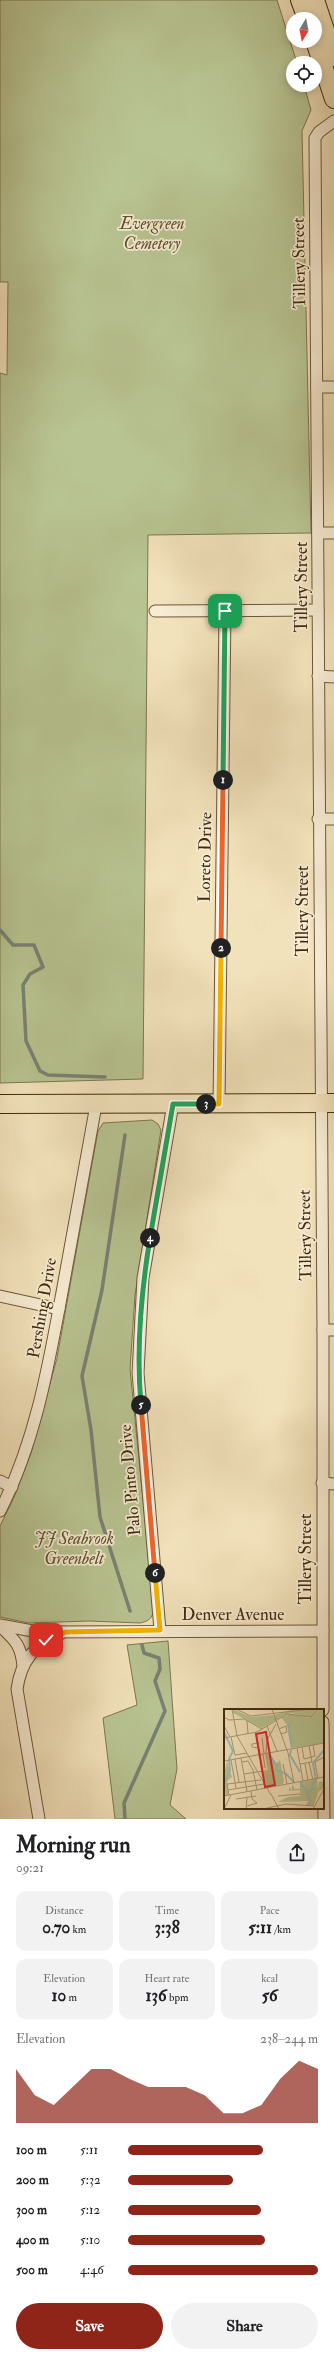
<!DOCTYPE html>
<html lang="en">
<head>
<meta charset="utf-8">
<style>
  :root { --surface:#fff; --page:#f2f2f2; --text:#202124; --muted:#757577; --accent:#8f2418 }
  body { margin:0; font-family:"IM FELL Double Pica",serif; background:var(--page); color:var(--text); height:100vh; display:flex; flex-direction:column; font-size:15px; white-space:nowrap }
  * { box-sizing:border-box; margin:0 }
  p { font-size:13px; color:var(--muted) }
  .icon { flex:none; width:22px; height:22px; fill:none; stroke:currentColor; stroke-width:2; stroke-linecap:round; stroke-linejoin:round }
  .map { position:relative; height:1819px; overflow:hidden }
  .side { display:flex; flex-direction:column; background:var(--surface); flex:1 }
  .side>* { flex:none }
  .needle { width:26px; rotate:190deg }
  .controls { position:absolute; left:286px; top:12px; display:grid; gap:8px }
  .controls a { display:grid; place-items:center; width:36px; height:36px; border-radius:50%; background:var(--surface); box-shadow:0 2px 10px #0003; font-size:20px }
  .pin { position:absolute; display:grid; place-items:center; width:34px; height:34px; color:#fff; margin:-17px; border-radius:8px; box-shadow:0 2px 6px #0006 }
  .km { position:absolute; width:20px; height:20px; margin:-10px; border-radius:50%; background:#222; color:#fff; font-size:11px; line-height:20px; text-align:center }
  .round { display:grid; place-items:center; flex:none; width:42px; height:42px; border-radius:21px; background:var(--page) }
  .overview { display:flex; align-items:center; justify-content:space-between; height:68px; padding:0 16px }
  h1 { font-size:22px; font-weight:700; line-height:30px }
  .metrics { display:grid; grid-template-columns:repeat(3,1fr); gap:6px; height:68px; padding:4px 16px }
  .metrics div { display:grid; align-content:center; border-radius:10px; background:var(--page); text-align:center }
  .metrics b { font-size:17px; font-weight:700 }
  .metrics small { font-size:11px; font-weight:400 }
  .metrics p { font-size:11px }
  .chart { height:112px; padding:8px 16px }
  .chart p { display:flex; justify-content:space-between }
  .chart svg { width:100%; height:72px; margin-top:4px; fill:var(--accent); opacity:.7 }
  .primary-button { display:flex; gap:8px; margin-top:auto; padding:8px 16px }
  .primary-button a { flex:1; height:46px; border-radius:24px; background:var(--accent); color:#fff; font-size:16px; font-weight:700; line-height:46px; text-align:center }
  .primary-button a+a { background:var(--page); color:var(--text) }
  ul { padding:0 16px; list-style:none; font-size:13px }
  li { display:grid; grid-template-columns:64px 48px 1fr; align-items:center; height:30px }
  li i { height:10px; border-radius:5px; background:var(--accent) }
  .map>svg:first-child { display:block }
  .green { fill:#b8c492; stroke:#7c7750 }
  .lines { fill:none; stroke-linecap:round; stroke-linejoin:round }
  .stream { stroke:#788273; stroke-width:3.5 }
  .street-casing { stroke:#6d5838; stroke-width:13 }
  .primary-casing { stroke:#412a0d; stroke-width:20 }
  .street { stroke:#f7ecd3; stroke-width:11 }
  .primary { stroke:#f2e2bb; stroke-width:18 }
  .split-1-casing { stroke:#fff; stroke-width:8 }
  .split-2-casing { stroke:#fff; stroke-width:8 }
  .split-3-casing { stroke:#fff; stroke-width:8 }
  .split-4-casing { stroke:#fff; stroke-width:8 }
  .split-5-casing { stroke:#fff; stroke-width:8 }
  .split-6-casing { stroke:#fff; stroke-width:8 }
  .split-7-casing { stroke:#fff; stroke-width:8 }
  .split-1 { stroke:#22a559; stroke-width:5 }
  .split-2 { stroke:#f0652b; stroke-width:5 }
  .split-3 { stroke:#f5b400; stroke-width:5 }
  .split-4 { stroke:#22a559; stroke-width:5 }
  .split-5 { stroke:#22a559; stroke-width:5 }
  .split-6 { stroke:#f0652b; stroke-width:5 }
  .split-7 { stroke:#f5b400; stroke-width:5 }
  .labels { text-anchor:middle; dominant-baseline:central; stroke-width:3.5; stroke-linejoin:round; paint-order:stroke }
  .park-label { font-size:17px; font-style:italic; fill:#5f502e; stroke:#f7ecd3 }
  .street-label { font-size:17px; fill:#412a0d; stroke:#f7ecd3 }
  .inset-river { fill:none; stroke:#9cbdb7; stroke-width:2 }
  .inset-road { fill:none; stroke:#ab9875; stroke-width:1 }
  .view { fill:#d62828; fill-opacity:0.15; stroke:#d62828; stroke-width:2 }
  .inset-edge { fill:none; stroke:#412a0d; stroke-width:2 }
</style>
</head>
<body>
<div class="map">
<svg width="334" height="1819" viewBox="0 0 334 1819">
  <rect width="100%" height="100%" fill="#f2e2bb"/>
  <filter id="stains"><feTurbulence type="fractalNoise" baseFrequency=".005" numOctaves="4"/><feColorMatrix values="0 0 0 0 .2 0 0 0 0 .09 0 0 0 0 .02 0 0 0 .5 -.17"/></filter>
  <radialGradient id="worn" r=".72"><stop offset=".6" stop-color="#630" stop-opacity="0"/><stop offset="1" stop-color="#630" stop-opacity=".3"/></radialGradient>
  <g class="green">
    <path d="M0,0h277l20,63h-4v22h11l7,25 -9,21 9,402 -163,2 -5,544 -143,4v-710l7,2 1,-93h-8z"/>
    <path d="M152,1120l6,4 3,6 -26,165 -5,74 24,242c-3,8 -5,10 -14,12l-51,-2 -60,2 -29,-6v-91l15,-31 16,-42 26,-95 41,-227 5,-8z"/>
    <path d="M168,1641l9,128 -7,36 16,14h-71l-12,-101 34,-13 -10,-60z"/>
  </g>
  <g class="lines">
    <g class="stream">
      <path d="M0,930l13,15h21l9,22 -13,7 -7,11 3,56 14,30 8,4 57,2"/>
      <path d="M125,1135l-23,155 -20,86 9,54 9,87 30,94"/>
      <path d="M125,1819l-1,-16 41,-92 -10,-30 5,-12 -1,-11 -15,-5 -2,-8"/>
    </g>
    <g class="street-casing">
      <g id="street">
        <path d="M317,387h17"/>
        <path d="M318,533h16"/>
        <path d="M155,611l163,-1"/>
        <path d="M318,676l16,1"/>
        <path d="M318,819h16"/>
        <path d="M219,1104l6,-493"/>
        <path d="M0,1296l59,13"/>
        <path d="M323,1330h11"/>
        <path d="M0,1481l12,6"/>
        <path d="M322,1483l12,1"/>
        <path d="M0,1511c36,-70 49,-148 63,-224 11,-61 22,-121 33,-182"/>
        <path d="M0,1625l38,7 285,-1"/>
        <path d="M0,1626c15,14 21,19 23,40"/>
        <path d="M160,1630l-22,-257 5,-95 30,-174"/>
        <path d="M323,1710v-380l-8,-1192 4,-6 15,-11"/>
        <path d="M323,1722l1,97"/>
        <path d="M39,1819l-22,-130c4,-28 17,-44 43,-55"/>
      </g>
    </g>
    <g class="primary-casing">
      <g id="primary">
        <path d="M300,0l7,19"/>
        <path d="M315,0l19,57"/>
        <path d="M315,41l19,58"/>
        <path d="M0,1104l334,-1"/>
      </g>
    </g>
    <use href="#street" class="street"/>
    <use href="#primary" class="primary"/>
  </g>
  <g class="lines">
    <g class="split-1-casing">
      <path id="split-1" d="M223,780l2,-169"/>
    </g>
    <g class="split-2-casing">
      <path id="split-2" d="M221,948l2,-168"/>
    </g>
    <g class="split-3-casing">
      <path id="split-3" d="M206,1104h13l2,-156"/>
    </g>
    <g class="split-4-casing">
      <path id="split-4" d="M150,1238l23,-134h33"/>
    </g>
    <g class="split-5-casing">
      <path id="split-5" d="M141,1405c-5,-55 0,-112 9,-167"/>
    </g>
    <g class="split-6-casing">
      <path id="split-6" d="M141,1405l14,168"/>
    </g>
    <g class="split-7-casing">
      <path id="split-7" d="M46,1640l20,-8 94,-2 -5,-57"/>
    </g>
    <use href="#split-1" class="split-1"/>
    <use href="#split-2" class="split-2"/>
    <use href="#split-3" class="split-3"/>
    <use href="#split-4" class="split-4"/>
    <use href="#split-5" class="split-5"/>
    <use href="#split-6" class="split-6"/>
    <use href="#split-7" class="split-7"/>
  </g>
  <g class="labels">
    <g class="park-label">
      <text x="152" y="223">Evergreen<tspan x="152" dy="20">Cemetery</tspan></text>
      <text x="74" y="1538">JJ Seabrook<tspan x="74" dy="20">Greenbelt</tspan></text>
    </g>
    <g class="street-label">
      <text transform="translate(299 263) rotate(-91)">Tillery Street</text>
      <text transform="translate(301 587) rotate(-90)">Tillery Street</text>
      <text transform="translate(205 857) rotate(-89)">Loreto Drive</text>
      <text transform="translate(302 911) rotate(-90)">Tillery Street</text>
      <text transform="translate(305 1235) rotate(-91)">Tillery Street</text>
      <text transform="translate(42 1308) rotate(-80)">Pershing Drive</text>
      <text transform="translate(130 1480) rotate(-95)">Palo Pinto Drive</text>
      <text transform="translate(305 1559) rotate(-90)">Tillery Street</text>
      <text x="233" y="1614">Denver Avenue</text>
    </g>
  </g>
  <g transform="translate(224 1709)">
    <rect width="100" height="100" fill="#f2e2bb"/>
    <path d="M9,0l18,8 24,-2 16,-5 28,-1 -5,7 -9,1 2,1 7,-2 6,-7h4v34l-33,5 -3,-16 2,-3 -9,-12 11,-3 12,3 -5,-2 -7,-2 -8,2 -22,13 -29,-15zM46,44l6,11 4,-4 4,21 -1,3 -16,3 -4,-16 5,-1 -3,-16zM3,52l5,16 -5,4 2,14 -5,1v-22zM93,70l1,12 1,-9 5,-1v7l-6,4 -4,13h-7l1,-4 -30,1 10,-5 12,-1v-6l-11,1v-4l3,3v-6l3,5h5v-7z" fill="#b8c492"/>
    <path class="inset-river" d="M64,15l4,23M0,23l9,19 -4,8 1,11 -6,14M67,41l-1,5 10,17M45,45l8,12 -1,4 8,3M61,64l9,9M76,73l7,10M88,76l4,-5 -3,-17 11,-13M83,96l3,-3 -3,-9 5,-3v-4"/>
    <path class="inset-road" d="M8,0l5,27 34,59M12,0l15,7 60,-7M48,0l16,44 6,30M0,8l5,3 15,-1 18,10M23,12l1,13M0,17l6,11M43,17l10,25M55,20l7,-3 1,6 -6,2M32,23l9,51M7,28l4,18 12,-2M0,29l33,-6 30,-18 24,3 8,-8M38,29l2,16M34,34l-6,1v3l7,1M78,38l2,12 11,-3 -2,-11M73,39l6,33M42,44l1,-13 9,-16M39,45l2,14M17,49l6,33M11,50l4,23M7,51l5,28M0,52l100,-18M18,53l6,-1 5,9 4,20M85,54l4,17M59,55l4,20M76,55l12,-2 -3,-16M81,55l3,16M20,65l19,-3M94,70l-3,-17 9,-5M4,81l36,-6M47,85l8,15M5,86l-2,-11 34,-4M0,87l100,-19M54,87l22,-2M12,90l20,-3M23,97l10,-3 -5,-4 -1,-8M0,100l7,-14M22,100l1,-12M39,100l23,-5 28,2M89,100l11,-20"/>
    <path class="view" d="M42,23l9,53 -10,2 -9,-53z"/>
    <rect width="100" height="100" class="inset-edge"/>
  </g>
  <rect width="100%" height="100%" filter="url(#stains)"/>
  <rect width="100%" height="100%" fill="url(#worn)"/>
</svg>
<div class="controls">
<a><svg class="needle" viewBox="-14 -14 28 28"><path d="M0-13l5 13h-10z" fill="#e53935"/><path d="M0 13l5-13h-10z" fill="#757577"/></svg></a>
<a><svg class="icon" aria-label="locate" viewBox="0 0 24 24"><circle cx="12" cy="12" r="6"/><path d="M12 2v4M12 18v4M2 12h4M18 12h4"/></svg></a>
</div>
<div class="pin" style="left:225px;top:611px;background:#1e9e55"><svg class="icon" aria-label="arrive" viewBox="0 0 24 24"><path d="M6 21V4h12l-3 4 3 4H6"/></svg></div>
<div class="pin" style="left:46px;top:1640px;background:#d93025"><svg class="icon" aria-label="check" viewBox="0 0 24 24"><path d="M5 12l5 5 9-10"/></svg></div>
<b class="km" style="left:223px;top:780px">1</b>
<b class="km" style="left:221px;top:948px">2</b>
<b class="km" style="left:206px;top:1104px">3</b>
<b class="km" style="left:150px;top:1238px">4</b>
<b class="km" style="left:141px;top:1405px">5</b>
<b class="km" style="left:155px;top:1573px">6</b>
</div>
<section class="side">
<div class="overview"><div><h1>Morning run</h1><p>09:21</p></div><a class="round"><svg class="icon" aria-label="share" viewBox="0 0 24 24"><path d="M12 15V3M7 8l5-5 5 5M5 13v7h14v-7"/></svg></a></div>
<div class="metrics">
<div><p>Distance</p><b>0.70<small> km</small></b></div>
<div><p>Time</p><b>3:38</b></div>
<div><p>Pace</p><b>5:11<small> /km</small></b></div>
</div>
<div class="metrics">
<div><p>Elevation</p><b>10<small> m</small></b></div>
<div><p>Heart rate</p><b>136<small> bpm</small></b></div>
<div><p>kcal</p><b>56</b></div>
</div>
<div class="chart"><p><span>Elevation</span>238–244 m</p>
<svg viewBox="0 0 160 44" preserveAspectRatio="none"><path d="M0 44V11L10 27L20 33L30 22L40 11L50 11L60 17L70 22L80 22L90 22L100 27L110 38L120 38L130 33L140 17L150 6L160 11V44z"/></svg>
</div>
<ul>
<li><b>100 m</b>5:11<i style="width:71%"></i></li>
<li><b>200 m</b>5:32<i style="width:55%"></i></li>
<li><b>300 m</b>5:12<i style="width:70%"></i></li>
<li><b>400 m</b>5:10<i style="width:72%"></i></li>
<li><b>500 m</b>4:46<i style="width:100%"></i></li>
</ul>
<div class="primary-button"><a>Save</a><a>Share</a></div>
</section>
</body>
</html>
